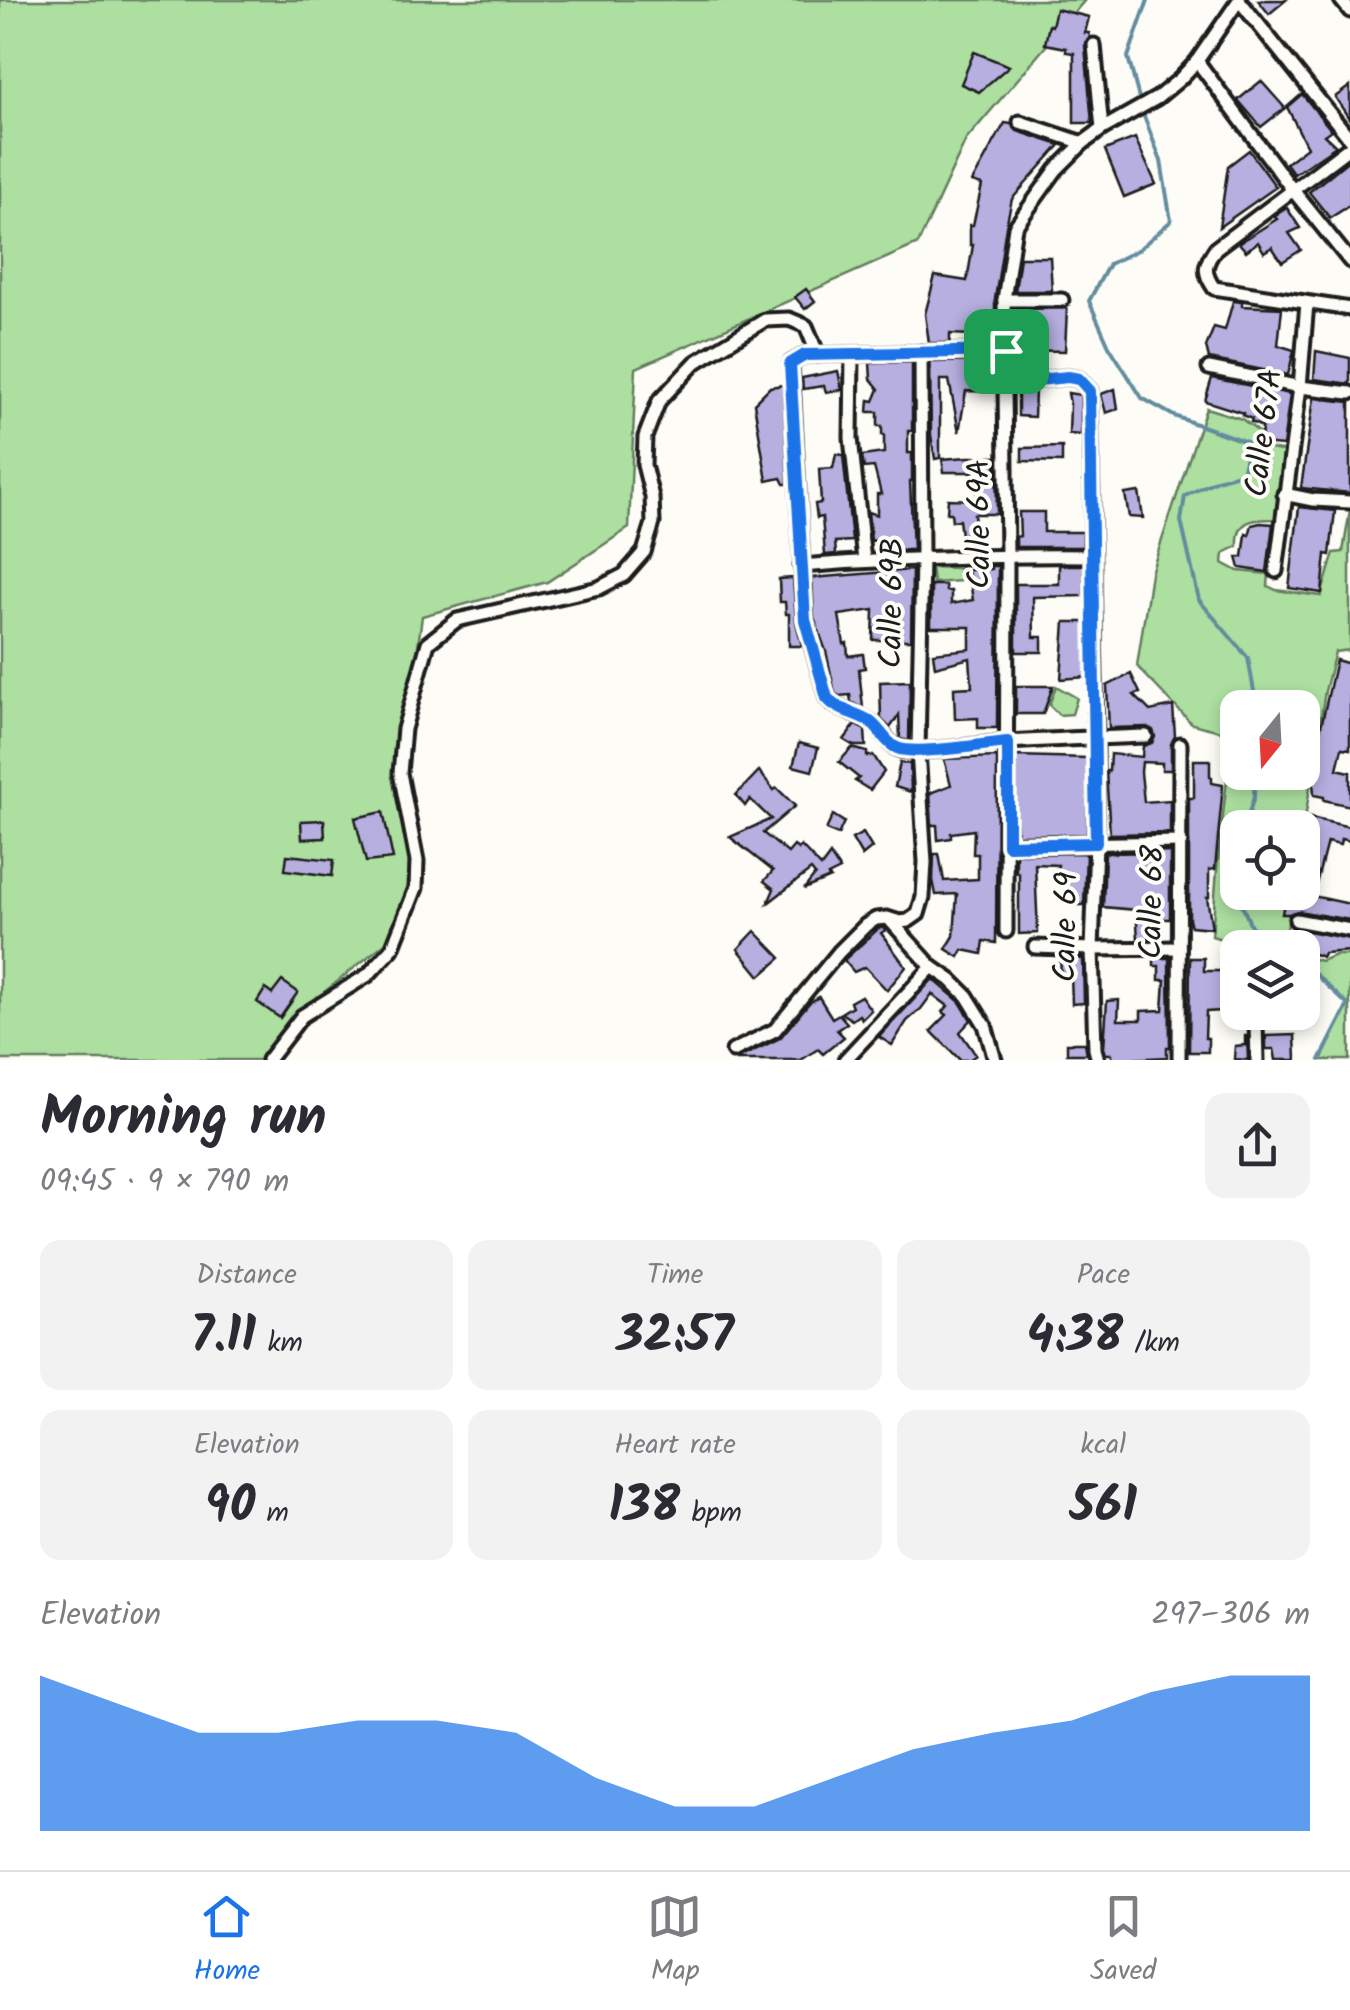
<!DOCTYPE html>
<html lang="en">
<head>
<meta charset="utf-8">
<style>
  :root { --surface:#fff; --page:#f2f2f3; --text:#2b2b33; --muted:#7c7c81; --line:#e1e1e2; --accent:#1a73e8 }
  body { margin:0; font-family:Kalam,sans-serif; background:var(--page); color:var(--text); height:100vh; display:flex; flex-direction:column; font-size:38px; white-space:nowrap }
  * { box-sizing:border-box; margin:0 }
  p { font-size:32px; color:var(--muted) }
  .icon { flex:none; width:55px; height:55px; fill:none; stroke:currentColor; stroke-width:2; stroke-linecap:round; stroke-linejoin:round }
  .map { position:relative; height:1060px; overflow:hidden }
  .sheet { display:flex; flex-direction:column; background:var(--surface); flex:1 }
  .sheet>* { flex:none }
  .needle { width:65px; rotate:198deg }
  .fabs { position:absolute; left:1220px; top:690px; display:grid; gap:20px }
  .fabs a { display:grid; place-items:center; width:100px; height:100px; border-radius:20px; background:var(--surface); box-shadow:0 5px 15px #0003; font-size:50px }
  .pin { position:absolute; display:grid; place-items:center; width:85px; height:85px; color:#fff; margin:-42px; border-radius:20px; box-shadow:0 5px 15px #0006 }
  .round { display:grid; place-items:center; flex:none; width:105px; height:105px; border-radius:20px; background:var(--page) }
  .headline { display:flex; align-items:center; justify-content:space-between; height:170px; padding:0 40px }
  h1 { font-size:55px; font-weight:700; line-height:75px }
  .metrics { display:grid; grid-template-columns:repeat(3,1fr); gap:15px; height:170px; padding:10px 40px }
  .metrics div { display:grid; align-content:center; border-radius:20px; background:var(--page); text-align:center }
  .metrics b { font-size:50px; font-weight:700 }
  .metrics small { font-size:28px; font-weight:400 }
  .metrics p { font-size:28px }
  .chart { height:280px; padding:20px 40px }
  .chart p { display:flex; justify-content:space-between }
  .chart svg { width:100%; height:180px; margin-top:10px; fill:var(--accent); opacity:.7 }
  .dock { display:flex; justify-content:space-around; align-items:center; height:140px; border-top:2px solid var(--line); background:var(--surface); font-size:28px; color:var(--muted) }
  .dock a { display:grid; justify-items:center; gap:5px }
  .dock .on { color:var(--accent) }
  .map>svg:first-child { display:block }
  .green { fill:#acdfa0; stroke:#647e5e; stroke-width:2.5; fill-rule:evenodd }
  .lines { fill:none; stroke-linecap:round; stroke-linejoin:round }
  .stream { stroke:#638d9e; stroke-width:4 }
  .building { fill:#b6afe0; stroke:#1c1c1c; stroke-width:2.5 }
  .minor-casing { stroke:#1c1c1c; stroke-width:19 }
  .minor { stroke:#fdfcf7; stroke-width:11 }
  .route-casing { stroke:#fff; stroke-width:20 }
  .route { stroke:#1a73e8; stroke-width:12 }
  .labels { text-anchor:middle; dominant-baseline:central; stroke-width:8; stroke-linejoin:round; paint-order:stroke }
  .street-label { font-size:32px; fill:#1c1c1c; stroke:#fdfcf7 }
</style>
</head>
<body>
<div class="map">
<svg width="1350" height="1060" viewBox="0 0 1350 1060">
  <rect width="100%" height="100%" fill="#fdfcf7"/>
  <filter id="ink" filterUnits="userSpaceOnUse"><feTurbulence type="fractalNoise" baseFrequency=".01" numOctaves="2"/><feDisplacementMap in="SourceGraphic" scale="20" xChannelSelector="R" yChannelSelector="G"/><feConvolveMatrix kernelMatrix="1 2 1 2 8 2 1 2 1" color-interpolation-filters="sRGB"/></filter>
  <g filter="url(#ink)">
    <g class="green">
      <path d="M0,0h1085l-119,140 -48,104 -282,124 -7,160 -82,54 -125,34 -21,156 21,91 -28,73 -96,77 -35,47h-263z"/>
      <path d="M1206,408l36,11 18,14 2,15 26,4 -12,67c-22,0 -40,0 -38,27l-14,7 -1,10 15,8 31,3 -1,12 8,4 45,6 13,-43 9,-1 7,-42v140l-15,2 -10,39 -22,141 -1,-4h-64v64l55,1 -9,54h-37l-35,-11 5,-67 15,-135 -40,-10 -55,-58 14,-93zM1238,708h64v64h-64z"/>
      <path d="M931,567l27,1 2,13 -27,2z"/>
      <path d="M1056,686l21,12 -5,16 -13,1 -10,-10z"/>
      <path d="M1335,955h15v105h-29l27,-55 -38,-37 -1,-10 12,3z"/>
    </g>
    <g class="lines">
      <g class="stream">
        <path d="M1140,102l-12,-45 20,-57"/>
        <path d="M1142,111l19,50 10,60 -33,29 -29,14 -20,37 20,45 33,52 32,18 75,27 -7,30 -25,7 -32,16 -4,25 18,79 49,58 9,50"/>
        <path d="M1244,828l10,-31 1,-25"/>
        <path d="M1238,848l-9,27 22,51 31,22"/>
        <path d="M1302,962l46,43 -28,55"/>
      </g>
    </g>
    <g class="building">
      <path d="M1258,0h28l-17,14z"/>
      <path d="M1056,9l33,8 -4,16h4l1,4 -5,9 7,77h-18v-70l-8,-1v-4l-21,-4 4,-19 3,1z"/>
      <path d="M974,52l35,14 -30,26 -18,-8z"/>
      <path d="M1261,81l24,27 -24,19 -23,-27z"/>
      <path d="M1350,86v34l-15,-23z"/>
      <path d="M1302,94l29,36 -7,5 12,11 -42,28 -8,-11 21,-16 -20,-40z"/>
      <path d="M1005,123l6,1 6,7 43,14 -48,54 -6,27 -11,73v37l-45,-2v9h-21l-4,-29 10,-38 32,5 6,-36h-3v-20h3l9,-40 -10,-3z"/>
      <path d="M1135,138l21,46 -32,13 -19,-47z"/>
      <path d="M1249,150l27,37 -57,40 9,-61z"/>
      <path d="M1350,159v46l-20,13 -21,-26z"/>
      <path d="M1287,208l13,20 -11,5 12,17 -19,12 -10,-15 -8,5 -6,-10 -12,9 -7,-8 38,-24 -3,-3z"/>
      <path d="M1020,257h30l2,34h-37z"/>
      <path d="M806,289l9,12 -10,8 -10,-12z"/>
      <path d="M1233,301l9,1v4l40,2 -4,37 16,5 -6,25 -79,-16 -3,-12 8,-20 11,3z"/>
      <path d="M1067,308l-2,43 -47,-1 -2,-41z"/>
      <path d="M1316,351l34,7v26l-36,-5z"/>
      <path d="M995,361l1,31 -30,-1 -7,41 -10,-52h-9v78l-5,1 -4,-24 -1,-73z"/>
      <path d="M912,362v69h-4v22h4v28h-2l3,69h-37v-10l-5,1 -3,-29 9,3v-21h4l-7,-27 -10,1 -2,-12 22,-3v-18h-2v-9h-4v-14h-10l1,-12 5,1 5,-12 -8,-10 -1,-16z"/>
      <path d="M838,371l4,19 -16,2 -2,-6 -21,3 -1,-11z"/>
      <path d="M1212,378l78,16 -7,52 -22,-2 1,-17 -11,-5 1,-3 -10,-4 1,-2 -38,-12z"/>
      <path d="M783,385l5,99h-4l-3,-6 -14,3 -13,-78 16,-16z"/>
      <path d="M1115,389l3,20 -12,4 -5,-19z"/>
      <path d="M1035,390l-1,27 -16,-1v-25z"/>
      <path d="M1068,393l13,2v40l-12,-1 1,-30z"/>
      <path d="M1314,398l36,4v91l-49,-5z"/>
      <path d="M1062,447v15l-40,-1v-13z"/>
      <path d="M836,454l7,1 9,86 -17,1 1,12 -11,1 -3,-38 -5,1 -2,-14 6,-1 -2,-34 14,-1z"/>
      <path d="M968,457h28l1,57h-23l2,19 -15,2 -2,-15 -7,1 -1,-8h-4l1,-14 29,1 -2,-28h-31l-2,-13z"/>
      <path d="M1139,492l4,26 -14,-1 -4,-23z"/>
      <path d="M1299,507l36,4 -5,44 -4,-1 -4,39 -33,-5z"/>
      <path d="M1019,512h25v20h39v15h-67v-10l4,-1z"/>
      <path d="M1260,523l13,1 -6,48 -27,-4 -3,-11h6l3,-23 3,1 3,-10z"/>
      <path d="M1059,565h25v31l-51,1 1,40h8v15h-26v-68h43z"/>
      <path d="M991,566h7l-1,162h-19v-10l-23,1 -1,-31 18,-1 -2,-29 -35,9 -2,-14 37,-4v-22h-39v-42h14l1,6h5v13l22,-4 -5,-30 23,-1z"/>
      <path d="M912,570l-1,70h-38l1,-30 -35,5 5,29 3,-1 1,13 15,-2 2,14 -6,1 4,39 -12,-6 -1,-7 -11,1 -4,-3 -9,-42 -12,-33 -2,-40z"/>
      <path d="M793,578l3,44 6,24h-13v-32h-3l-1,-12h-5l-1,-23z"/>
      <path d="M1065,622h20l1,55 -25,2z"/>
      <path d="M1336,660l14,4v85l-8,-1 -5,21 13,3v34l-26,-6v-3l-10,-2 -1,-15 -4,-1z"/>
      <path d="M1131,674l9,19 -6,2 16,16 23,-5 2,30 -4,8v26h-9v-7l-20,-1 -1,10 3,30 26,-2v33l-60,1 -4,-63h3l1,-17 32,3 1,-11 9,-3 3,-6 -2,-7 -6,-3 -38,1 -2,-42z"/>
      <path d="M910,681l-1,60 -9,-2 -1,-24 -9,13 -9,-9 -1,-37z"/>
      <path d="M1016,686h37l-10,28h-27z"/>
      <path d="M855,725l10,5 1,16h-12l-10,-6z"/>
      <path d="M799,743l19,5 -6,23 -19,-5z"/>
      <path d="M852,748l15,4v4h7l10,16 -14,18 -15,-9 4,-3 -20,-16z"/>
      <path d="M1016,756l71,2v76l-69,1 -2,-13z"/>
      <path d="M997,757l-1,186 -12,-2 -2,13 -19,-4 -4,7 -13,-8 8,-13 3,-42 -21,1 -3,-15 1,-26h5l5,27 34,-2v-25h-5l1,-24 -23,3v5l-13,2 -1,-15h-5l-2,-32 21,-8 -7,-26z"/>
      <path d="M1194,760h16v16l2,1v6l11,2 -8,84 -6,1v27h-2l5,31 -21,-2 -2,-6v-122h5z"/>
      <path d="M900,762l10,2 1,28 -16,-5z"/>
      <path d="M759,771l15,19 3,-2 18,18 -32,27 25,20 6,-7 4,3 3,-3 20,21 9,-12 10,15 -12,6 2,2 -26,11 11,-14 -4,-5 -43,33 6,-14 -10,-8 9,-10 -43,-34 41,-18 -21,-20 -5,7 -9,-11z"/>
      <path d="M383,812l10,47 -27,3 -11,-44z"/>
      <path d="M833,815l11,7 -6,13 -12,-5z"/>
      <path d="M1306,817l44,10v14l-9,-2 -1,6 -13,-3 -14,54 37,8v16l-52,-9 -9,3h-7l4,-22h16v-56z"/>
      <path d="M324,820l1,18 -23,1 -1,-18z"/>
      <path d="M863,833l9,15 -10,8 -10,-17z"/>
      <path d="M1170,852v67h-21v20h-11l-2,-29 -33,-3 2,-54z"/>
      <path d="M1086,853l-2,52h-12l1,-14h-7v-11h-10l2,-15 -23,-1 3,69 -19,1v-61l-3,-1v-18z"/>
      <path d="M287,855l47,5 -2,16 -47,-6z"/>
      <path d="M879,928h5l2,2 -5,3 25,34 -19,23 -22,-23 -11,5 -10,-12z"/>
      <path d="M1292,928l58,11v12l-26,2 -2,4 -20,-7 -1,-7 -11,-2z"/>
      <path d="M755,931l26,27 -21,18 -22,-27z"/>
      <path d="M1060,957l23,2 1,44 -12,1 -1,-30 -10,1z"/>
      <path d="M1154,958h15l1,89h-3v10l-55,3v-6h-6l-2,-6 3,-47 12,-1 -1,20h23v-9l22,-1 2,-30h-6v-14h-5z"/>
      <path d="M1190,958h14v13h18v40l-16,1 -1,26h3v14h-19z"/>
      <path d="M933,979l27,23 11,18 -11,12 16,23 -7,5h-9l-29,-29 16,-16 -4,-3 5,-6 -16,-12 -11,15 -14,12 -15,24 -13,-8z"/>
      <path d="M282,981l16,11 -18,26 -23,-16 8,-13 7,5z"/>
      <path d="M861,996l10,14 -9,9 -3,-4 -7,5 -11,-7 11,-7 -2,-4z"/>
      <path d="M819,997l13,21 7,-4 8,9 -10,7 7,7 -21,17 -5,-5 -17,11h-66l45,-22 29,-35z"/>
      <path d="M1295,1035l1,25h-20l-2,-11h-8v-13z"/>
      <path d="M1245,1036h2l1,24 -14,-1 1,-13 10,-1z"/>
      <path d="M1067,1043h18l2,11h-20z"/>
    </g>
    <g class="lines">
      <g class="minor-casing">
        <g id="minor">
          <path d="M1341,0l9,11"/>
          <path d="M1094,45l8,84"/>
          <path d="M1197,61l95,128 58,72"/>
          <path d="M1020,122l63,21"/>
          <path d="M1350,147l-134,101c-11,16 -14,23 -2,40l136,21"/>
          <path d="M1004,300h58"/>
          <path d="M1006,351l-201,4 -14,8 14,258 22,77c12,14 32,15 46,26 10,7 15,22 28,26 21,5 81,-7 107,-8 46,-3 92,-4 138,-6"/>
          <path d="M852,356l-1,82 13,123"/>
          <path d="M1209,368l91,19 50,6"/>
          <path d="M1007,383l61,-6 11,2 11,12 6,347v105l-4,106 3,100 3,11"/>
          <path d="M1284,494l29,6 37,2"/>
          <path d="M801,566c97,-8 194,-11 291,-10"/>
          <path d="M1276,571l24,-184 7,-84"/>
          <path d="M1008,845l173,-3"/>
          <path d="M889,919l43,48 19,13 16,16 18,29 10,35"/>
          <path d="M1296,920l54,10"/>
          <path d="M1006,931l1,-376 -3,-255 11,-73 41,-57 27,-27 19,-14 55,-31 23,-19 17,-18 42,-61 111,139"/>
          <path d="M1035,947l57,2 87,-1"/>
          <path d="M1256,1025l1,35"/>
          <path d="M733,1051l42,-21 64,-78 27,-27 10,-6 11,-1 13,4 8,-1 10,-7 5,-17 2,-35 -7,-112 4,-192 -1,-206"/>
          <path d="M268,1060l34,-44 66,-41 24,-26 24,-61 1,-27 -17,-88 4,-44 24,-86 29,-23 142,-32 25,-13 20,-23 9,-29 -1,-26 -8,-32 1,-28 14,-36 37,-39 69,-42 24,-1 17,7 12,29"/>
          <path d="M845,1060l87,-93"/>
          <path d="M1179,1060l1,-316"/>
        </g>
      </g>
      <use href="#minor" class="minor"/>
    </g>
  </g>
  <g class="lines" filter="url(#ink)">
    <g class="route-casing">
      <path id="route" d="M1006,351l1,32 61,-6 11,2 11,12 6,452 -88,2v-103c-24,2 -92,14 -111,6 -12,-5 -17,-20 -28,-27 -14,-9 -31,-10 -42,-23l-22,-78 -15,-256 15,-9z"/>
    </g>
    <use href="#route" class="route"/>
  </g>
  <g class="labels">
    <g class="street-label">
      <text transform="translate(1265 433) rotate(-83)">Calle 67A</text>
      <text transform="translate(980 524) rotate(-90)">Calle 69A</text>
      <text transform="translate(893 603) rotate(-89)">Calle 69B</text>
      <text transform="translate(1153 902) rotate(-89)">Calle 68</text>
      <text transform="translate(1067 927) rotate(-89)">Calle 69</text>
    </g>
  </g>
</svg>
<div class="fabs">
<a><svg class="needle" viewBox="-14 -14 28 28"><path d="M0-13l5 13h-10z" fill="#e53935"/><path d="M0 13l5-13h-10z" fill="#7c7c81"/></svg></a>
<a><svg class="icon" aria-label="locate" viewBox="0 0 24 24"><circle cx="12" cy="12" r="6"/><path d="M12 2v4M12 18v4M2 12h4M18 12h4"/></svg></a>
<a><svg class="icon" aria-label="layers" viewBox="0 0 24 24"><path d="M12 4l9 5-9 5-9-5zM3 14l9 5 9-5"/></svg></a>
</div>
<div class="pin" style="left:1006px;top:351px;background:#1e9e55"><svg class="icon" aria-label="arrive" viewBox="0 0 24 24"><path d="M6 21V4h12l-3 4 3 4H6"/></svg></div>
</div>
<section class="sheet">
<div class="headline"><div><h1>Morning run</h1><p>09:45 · 9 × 790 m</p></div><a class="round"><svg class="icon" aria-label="share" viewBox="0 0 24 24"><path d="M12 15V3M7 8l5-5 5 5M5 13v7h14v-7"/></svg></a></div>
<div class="metrics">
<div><p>Distance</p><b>7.11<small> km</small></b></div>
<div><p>Time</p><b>32:57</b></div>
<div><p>Pace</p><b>4:38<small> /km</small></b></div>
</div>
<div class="metrics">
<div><p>Elevation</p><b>90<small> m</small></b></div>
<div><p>Heart rate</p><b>138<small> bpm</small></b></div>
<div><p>kcal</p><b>561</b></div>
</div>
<div class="chart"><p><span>Elevation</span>297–306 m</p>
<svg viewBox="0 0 160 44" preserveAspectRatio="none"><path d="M0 44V6L10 13L20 20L30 20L40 17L50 17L60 20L70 31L80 38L90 38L100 31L110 24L120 20L130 17L140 10L150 6L160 6V44z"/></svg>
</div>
</section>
<nav class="dock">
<a class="on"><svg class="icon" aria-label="home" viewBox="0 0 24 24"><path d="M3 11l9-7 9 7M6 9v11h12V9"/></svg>Home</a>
<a><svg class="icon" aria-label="map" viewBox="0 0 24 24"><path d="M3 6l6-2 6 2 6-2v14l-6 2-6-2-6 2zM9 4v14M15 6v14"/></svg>Map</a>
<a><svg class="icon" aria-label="saved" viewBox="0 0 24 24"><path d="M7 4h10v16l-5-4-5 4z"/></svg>Saved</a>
</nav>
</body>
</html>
